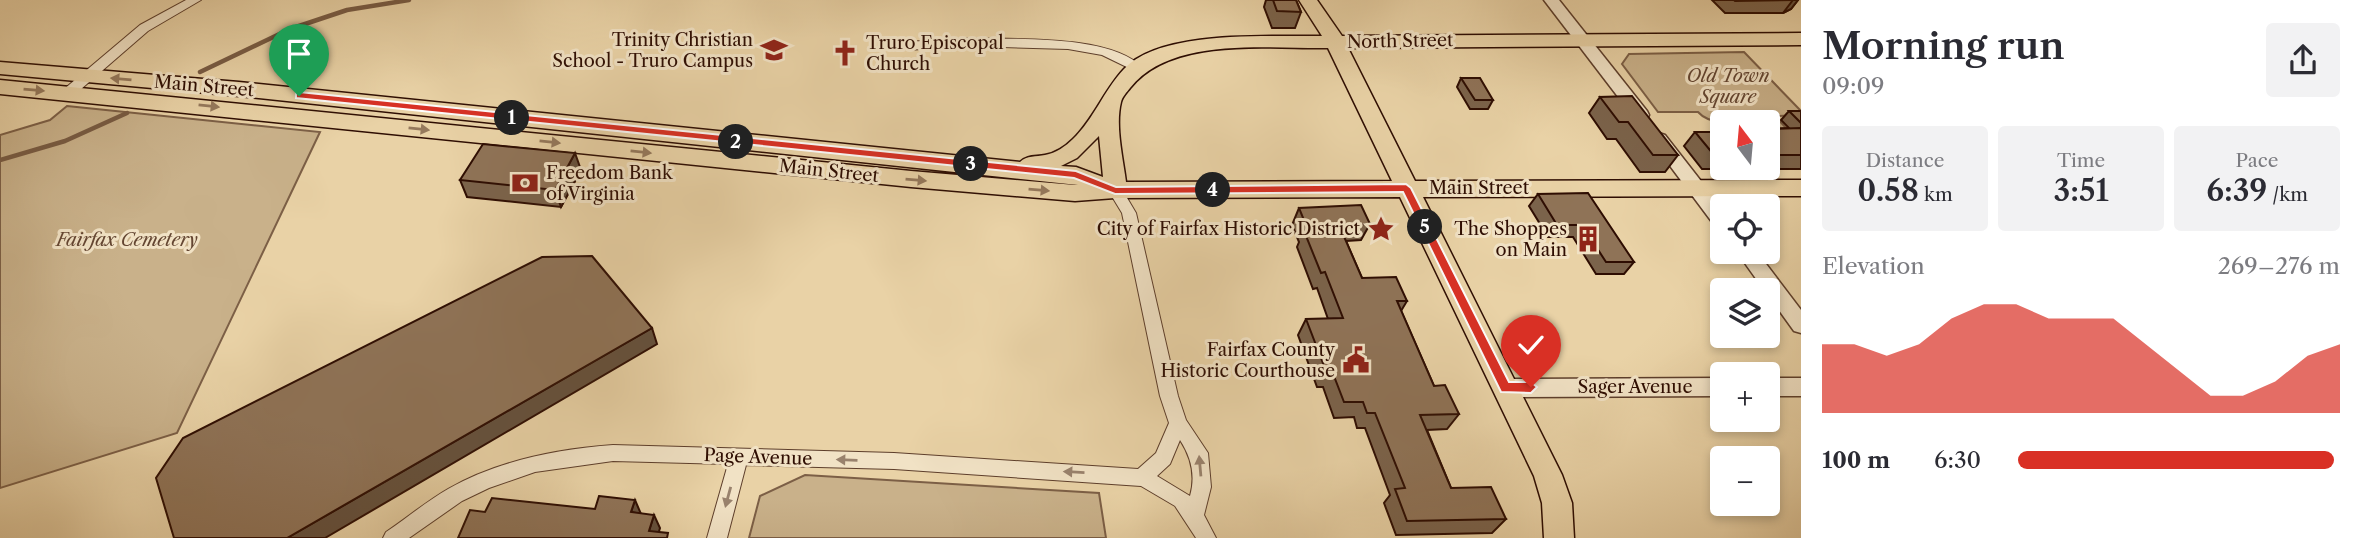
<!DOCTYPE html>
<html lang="en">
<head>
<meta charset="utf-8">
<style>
  :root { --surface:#fff; --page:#f2f2f3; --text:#2b2b33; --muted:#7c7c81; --accent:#d93025 }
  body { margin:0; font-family:"Libre Caslon Text",serif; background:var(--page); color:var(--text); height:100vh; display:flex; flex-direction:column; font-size:26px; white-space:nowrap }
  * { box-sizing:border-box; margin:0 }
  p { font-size:23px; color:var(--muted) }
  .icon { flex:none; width:38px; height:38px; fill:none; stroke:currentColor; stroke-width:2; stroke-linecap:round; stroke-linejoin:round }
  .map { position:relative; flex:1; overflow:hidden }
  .panel { display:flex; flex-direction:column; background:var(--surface); width:560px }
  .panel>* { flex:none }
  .needle { width:46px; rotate:344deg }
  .buttons { position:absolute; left:1710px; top:110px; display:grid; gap:14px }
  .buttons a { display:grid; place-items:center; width:70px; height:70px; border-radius:7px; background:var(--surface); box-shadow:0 4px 10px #0003; font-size:35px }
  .pin { position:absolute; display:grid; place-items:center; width:60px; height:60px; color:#fff; margin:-72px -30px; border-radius:50% 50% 50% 0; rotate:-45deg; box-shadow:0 0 7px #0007 }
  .pin .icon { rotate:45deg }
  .km { position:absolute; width:35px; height:35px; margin:-18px; border-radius:50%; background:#222; color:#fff; font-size:19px; line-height:35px; text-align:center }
  .round { display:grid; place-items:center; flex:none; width:74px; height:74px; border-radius:7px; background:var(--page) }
  .summary { display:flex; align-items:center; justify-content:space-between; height:119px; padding:0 21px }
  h1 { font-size:38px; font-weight:600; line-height:52px }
  .stats { display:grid; grid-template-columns:repeat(3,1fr); gap:10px; height:119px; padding:7px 21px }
  .stats div { display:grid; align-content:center; border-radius:7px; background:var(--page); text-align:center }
  .stats b { font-size:30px; font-weight:600 }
  .stats small { font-size:19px; font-weight:400 }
  .stats p { font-size:19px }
  .chart { height:196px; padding:14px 21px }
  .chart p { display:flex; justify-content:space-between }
  .chart svg { width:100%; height:126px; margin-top:7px; fill:var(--accent); opacity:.7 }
  ul { padding:0 21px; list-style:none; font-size:23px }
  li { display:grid; grid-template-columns:112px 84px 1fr; align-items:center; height:52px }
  li i { height:18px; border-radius:9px; background:var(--accent) }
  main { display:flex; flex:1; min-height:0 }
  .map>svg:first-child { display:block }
  .green { fill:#c9b18a; stroke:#7c5f46; stroke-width:2 }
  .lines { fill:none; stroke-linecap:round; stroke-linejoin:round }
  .stream { stroke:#785b43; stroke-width:4.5 }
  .minor-casing { stroke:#5d3e2b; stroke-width:2 }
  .tertiary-casing { stroke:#5d3e2b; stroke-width:3 }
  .primary-casing { stroke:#2e0d02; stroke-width:3 }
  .minor { fill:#f1e2c5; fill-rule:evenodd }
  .tertiary { fill:#f1e2c5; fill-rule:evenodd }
  .primary { fill:#e9d2a6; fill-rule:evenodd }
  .wall { fill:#7b634b; stroke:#2e0d02; stroke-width:2 }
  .shaded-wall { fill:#64503d; stroke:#2e0d02; stroke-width:2 }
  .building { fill:#8f7357; stroke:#2e0d02; stroke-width:2 }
  .oneway { fill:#95795c }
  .oneway2 { fill:#99826d }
  .route { fill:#d93025; stroke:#fff; stroke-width:2 }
  .labels { text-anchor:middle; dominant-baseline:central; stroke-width:6; stroke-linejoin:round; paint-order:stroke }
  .poi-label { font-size:18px; fill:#2e0d02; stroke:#f1e2c5; text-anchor:end }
  .street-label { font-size:18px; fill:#2e0d02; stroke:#f1e2c5 }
  .park-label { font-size:18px; font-style:italic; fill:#644632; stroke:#f1e2c5 }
</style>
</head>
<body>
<main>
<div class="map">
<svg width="1801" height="538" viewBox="0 0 1801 538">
  <rect width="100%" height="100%" fill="#e9d2a6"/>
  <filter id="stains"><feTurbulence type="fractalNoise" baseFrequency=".00286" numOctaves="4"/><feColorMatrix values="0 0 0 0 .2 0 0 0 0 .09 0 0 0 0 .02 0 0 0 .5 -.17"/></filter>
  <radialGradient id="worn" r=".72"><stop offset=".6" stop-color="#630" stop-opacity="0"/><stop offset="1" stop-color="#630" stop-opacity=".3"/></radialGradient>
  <g class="green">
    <path d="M1744,52l57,59v4l-26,1 24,26 -31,13v-33c-22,0 -56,6 -70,-10h-40l-36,-48 7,-10z"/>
    <path d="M67,106l253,26 -143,301 -177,55v-353l50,-15z"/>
    <path d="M805,475l294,18 7,45h-357l11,-42z"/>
  </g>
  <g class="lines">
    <g class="stream">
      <path d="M200,72l90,-43 57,-19 62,-10"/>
      <path d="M0,160l65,-19 62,-28"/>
    </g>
    <g class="minor-casing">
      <g id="minor">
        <path d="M186,0h15l-53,31 -75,65h-10v-6l77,-65z"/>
        <path d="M970,38c46,2 140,-4 173,30l-6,4 -35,-17 -34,-6 -98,-3 -63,4 -6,-4 6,-4z"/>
        <path d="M1115,185l5,1 16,27 42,183 8,24 22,33 3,34 -7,28 12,23h-20l-21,-32 -34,-20 -247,-17 -148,-4 -19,73h-20l21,-74 -115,-3 -78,11 -46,16 -27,13 -53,37h-26l3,-6c21,-14 41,-31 62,-43 49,-28 109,-40 165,-44l281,8 244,16 18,-16 13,-30 -9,-27 -38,-183 -14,-23zM1180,440c11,17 16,35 10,56l-33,-20 13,-12z"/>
      </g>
    </g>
    <g class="tertiary-casing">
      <g id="tertiary">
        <path d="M1544,0h15l88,111 2,4 -2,4h-12z"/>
        <path d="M1659,133l6,2 57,73v20l-7,-2 -62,-83 -3,-4 3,-4z"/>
        <path d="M1737,252h20l44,58v23l-7,-2 -26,-36v-5h-4z"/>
        <path d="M1722,378v18l-217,1 -8,-3 -3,-6 3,-6 8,-3z"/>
        <rect x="1768" y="378" width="33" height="18"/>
      </g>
    </g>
    <g class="primary-casing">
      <path id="primary" d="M1299,0h18l25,36 459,-3v12l-453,3 67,133 386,-1v16l-378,1 139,278 10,28 2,35h-30l-2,-35 -8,-27 -134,-279 -285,1 -40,3 -164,-14 -911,-93v-14l911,91 164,14h3l-839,-89 -239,-22v-12l239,20 781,80c7,-7 16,-5 25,-7 11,-2 21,-9 28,-16 21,-20 31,-49 51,-70 37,-40 147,-32 198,-33zM1328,48l64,133 -266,1c-3,-24 -11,-56 -5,-80 1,-5 6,-10 9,-14 41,-52 138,-39 198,-40zM1099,136l4,41 -27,-10 -15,-1 16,-8z"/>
    </g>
    <use href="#minor" class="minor"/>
    <use href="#tertiary" class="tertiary"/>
    <use href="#primary" class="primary"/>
  </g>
  <g class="wall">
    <path d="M1266,0h30l5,12 -6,16h-23l-8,-21z"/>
    <path d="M1712,0h86l-7,9 -8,4h-58z"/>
    <path d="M1461,78l32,22 -5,9h-18l-13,-22z"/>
    <path d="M1600,97l78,58 -13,17h-25l-24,-33h-9l-18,-26z"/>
    <path d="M1789,111h12v58h-99l-18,-23 11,-14h27v36h46v-39l21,-1 -8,-8z"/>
    <path d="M581,170l-20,37 -94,-10 -7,-17z"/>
    <path d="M1538,194l96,68 -10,12h-28l-23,-37h-25l-19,-31z"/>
    <path d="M1299,208l71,16 -9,16 -15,1 16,37 45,23 -6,10 33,75 25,28 -12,15 -20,1 24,58 55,31 -14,14 -96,2 -12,-32 6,-8 -25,-67h-8l-3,-11 -20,1 -11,-31h-6l-19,-52 8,-16h22l-11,-31 -4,1 -16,-42 2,-5 -7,-17z"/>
  </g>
  <g class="shaded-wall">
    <path d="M1793,0h5l-7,9 -8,4z"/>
    <path d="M575,153l6,17 -20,37 -6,-17z"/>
    <path d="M652,328l5,16 -332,194h-38z"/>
    <path d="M635,500l6,14 -10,-2z"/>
    <path d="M654,515l6,13 -3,10 -8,-7z"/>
  </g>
  <g class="building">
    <path d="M1273,0h23l5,12 -24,-1z"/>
    <path d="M1734,0h60l-59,1z"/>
    <path d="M1461,78h19l13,22h-18z"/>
    <path d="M1632,96l46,59h-25l-25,-33h-9l-19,-25z"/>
    <path d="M1789,111h12v12z"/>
    <path d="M1801,128v27h-33v-26z"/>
    <path d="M1695,132h27v23h-8z"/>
    <path d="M483,144l92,9 -20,37 -95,-10z"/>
    <path d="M1588,193l46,69h-28l-24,-37h-25l-19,-31z"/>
    <path d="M1361,205l9,19 -31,1 23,53 34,-1 11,24h-10l37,85 11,-1 14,29 -39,1 31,73 40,-1 15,32 -99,2 -12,-32 10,-1 -30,-75h-8l-4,-11h-19l-12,-31h-6l-20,-52 37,-1 -18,-46 -4,1 -17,-42 4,-1 -9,-22z"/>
    <path d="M592,256l60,72 -365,210h-113l-18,-60 27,-40 359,-181z"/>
    <path d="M599,496l36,4 -4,12 23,3 -5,16 19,2 -1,5h-209l12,-28 15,2 7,-14 103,11z"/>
  </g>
  <defs><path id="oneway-solid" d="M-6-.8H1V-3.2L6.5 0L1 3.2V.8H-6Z" transform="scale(1.75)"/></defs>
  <g class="oneway">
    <use href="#oneway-solid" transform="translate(121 79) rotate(-175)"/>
    <use href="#oneway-solid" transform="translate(34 90) rotate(5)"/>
    <use href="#oneway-solid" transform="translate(209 106) rotate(6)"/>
    <use href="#oneway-solid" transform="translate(419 129) rotate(6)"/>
    <use href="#oneway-solid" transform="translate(550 142) rotate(6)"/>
    <use href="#oneway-solid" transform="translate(641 152) rotate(6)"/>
    <use href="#oneway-solid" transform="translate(916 180) rotate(5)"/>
    <use href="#oneway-solid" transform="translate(1039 190) rotate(5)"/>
  </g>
  <g class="oneway2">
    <use href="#oneway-solid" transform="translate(847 460) rotate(-178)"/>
    <use href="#oneway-solid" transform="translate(1200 466) rotate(-95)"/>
    <use href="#oneway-solid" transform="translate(1074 472) rotate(-177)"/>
    <use href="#oneway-solid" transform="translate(728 497) rotate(105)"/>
  </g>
  <path class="route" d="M299,92l777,79 40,16 290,-3 5,4 98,194h22l6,5 -6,6 -30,-1 -98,-200 -288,2 -41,-16 -778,-80v-5z"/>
  <defs>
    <g id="school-bare" transform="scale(2.1)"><path d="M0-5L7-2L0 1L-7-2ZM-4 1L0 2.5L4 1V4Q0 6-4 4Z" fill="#8f2418" stroke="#f1e2c5" stroke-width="2.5" paint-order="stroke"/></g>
    <g id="church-bare" transform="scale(2.1)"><path d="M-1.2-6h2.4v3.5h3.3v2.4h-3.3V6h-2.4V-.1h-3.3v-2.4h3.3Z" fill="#8f2418" stroke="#f1e2c5" stroke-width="2.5" paint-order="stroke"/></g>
    <g id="bank-bare" transform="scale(2.1)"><path d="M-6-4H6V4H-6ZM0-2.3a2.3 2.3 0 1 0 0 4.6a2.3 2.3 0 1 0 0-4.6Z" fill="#8f2418" stroke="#f1e2c5" stroke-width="2.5" paint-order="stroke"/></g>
    <g id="sight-bare" transform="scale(2.1)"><path d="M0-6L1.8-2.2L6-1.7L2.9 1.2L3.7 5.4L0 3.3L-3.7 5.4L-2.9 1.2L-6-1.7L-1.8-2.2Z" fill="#8f2418" stroke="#f1e2c5" stroke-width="2.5" paint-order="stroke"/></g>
    <g id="building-bare" transform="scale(2.1)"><path d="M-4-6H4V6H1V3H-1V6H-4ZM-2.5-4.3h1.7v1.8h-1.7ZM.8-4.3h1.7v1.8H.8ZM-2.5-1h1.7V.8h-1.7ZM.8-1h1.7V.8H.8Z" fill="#8f2418" stroke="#f1e2c5" stroke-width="2.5" paint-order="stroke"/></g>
    <g id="civic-bare" transform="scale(2.1)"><path d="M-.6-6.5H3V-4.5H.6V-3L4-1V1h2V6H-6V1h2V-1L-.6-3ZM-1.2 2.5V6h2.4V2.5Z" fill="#8f2418" stroke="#f1e2c5" stroke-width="2.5" paint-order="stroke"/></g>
  </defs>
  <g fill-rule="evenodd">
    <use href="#school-bare" x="774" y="50"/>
    <use href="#church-bare" x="845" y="53"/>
    <use href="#bank-bare" x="525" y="183"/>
    <use href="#sight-bare" x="1381" y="229"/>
    <use href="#building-bare" x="1588" y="239"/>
    <use href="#civic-bare" x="1356" y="360"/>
  </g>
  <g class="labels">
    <g class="poi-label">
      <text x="753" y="40">Trinity Christian<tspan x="753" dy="21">School - Truro Campus</tspan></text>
      <text x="866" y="43" text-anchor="start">Truro Episcopal<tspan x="866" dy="21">Church</tspan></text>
      <text x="546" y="173" text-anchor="start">Freedom Bank<tspan x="546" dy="21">of Virginia</tspan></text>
      <text x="1360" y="229">City of Fairfax Historic District</text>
      <text x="1567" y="229">The Shoppes<tspan x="1567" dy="21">on Main</tspan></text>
      <text x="1335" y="350">Fairfax County<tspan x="1335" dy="21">Historic Courthouse</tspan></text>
    </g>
    <g class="street-label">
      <text transform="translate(1400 41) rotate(-1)">North Street</text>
      <text transform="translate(204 86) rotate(5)">Main Street</text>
      <text transform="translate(829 171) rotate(6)">Main Street</text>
      <text x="1479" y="188">Main Street</text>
      <text x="1635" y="387">Sager Avenue</text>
      <text transform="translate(758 457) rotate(2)">Page Avenue</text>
    </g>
    <g class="park-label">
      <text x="1728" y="76">Old Town<tspan x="1728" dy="21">Square</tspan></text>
      <text x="127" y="240">Fairfax Cemetery</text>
    </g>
  </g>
  <rect width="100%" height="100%" filter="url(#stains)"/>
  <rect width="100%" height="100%" fill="url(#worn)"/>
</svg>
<div class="buttons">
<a><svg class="needle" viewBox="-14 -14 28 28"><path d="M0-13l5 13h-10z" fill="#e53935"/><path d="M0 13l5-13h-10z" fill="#7c7c81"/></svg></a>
<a><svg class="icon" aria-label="locate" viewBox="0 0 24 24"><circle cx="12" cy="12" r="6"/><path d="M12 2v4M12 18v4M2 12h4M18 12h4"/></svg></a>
<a><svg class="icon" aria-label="layers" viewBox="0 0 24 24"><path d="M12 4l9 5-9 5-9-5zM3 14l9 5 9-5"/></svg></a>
<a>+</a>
<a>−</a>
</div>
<div class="pin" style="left:299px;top:96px;background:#1e9e55"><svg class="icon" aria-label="arrive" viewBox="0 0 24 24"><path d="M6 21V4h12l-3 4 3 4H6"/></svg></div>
<div class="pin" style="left:1531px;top:387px;background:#d93025"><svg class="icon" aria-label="check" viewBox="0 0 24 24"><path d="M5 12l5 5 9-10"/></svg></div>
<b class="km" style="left:512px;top:118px">1</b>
<b class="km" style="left:736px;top:142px">2</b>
<b class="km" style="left:971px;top:164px">3</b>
<b class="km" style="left:1213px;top:190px">4</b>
<b class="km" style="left:1425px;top:227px">5</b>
</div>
<section class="panel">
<div class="summary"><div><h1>Morning run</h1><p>09:09</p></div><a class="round"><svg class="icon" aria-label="share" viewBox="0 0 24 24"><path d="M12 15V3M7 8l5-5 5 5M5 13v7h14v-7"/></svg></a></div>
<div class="stats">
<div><p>Distance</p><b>0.58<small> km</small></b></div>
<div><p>Time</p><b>3:51</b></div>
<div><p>Pace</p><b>6:39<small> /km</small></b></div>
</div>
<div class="chart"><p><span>Elevation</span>269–276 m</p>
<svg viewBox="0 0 160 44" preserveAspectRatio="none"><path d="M0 44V20L10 20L20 24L30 20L40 11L50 6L60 6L70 11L80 11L90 11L100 20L110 29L120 38L130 38L140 33L150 24L160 20V44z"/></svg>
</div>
<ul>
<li><b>100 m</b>6:30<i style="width:98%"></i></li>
</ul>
</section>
</main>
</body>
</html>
